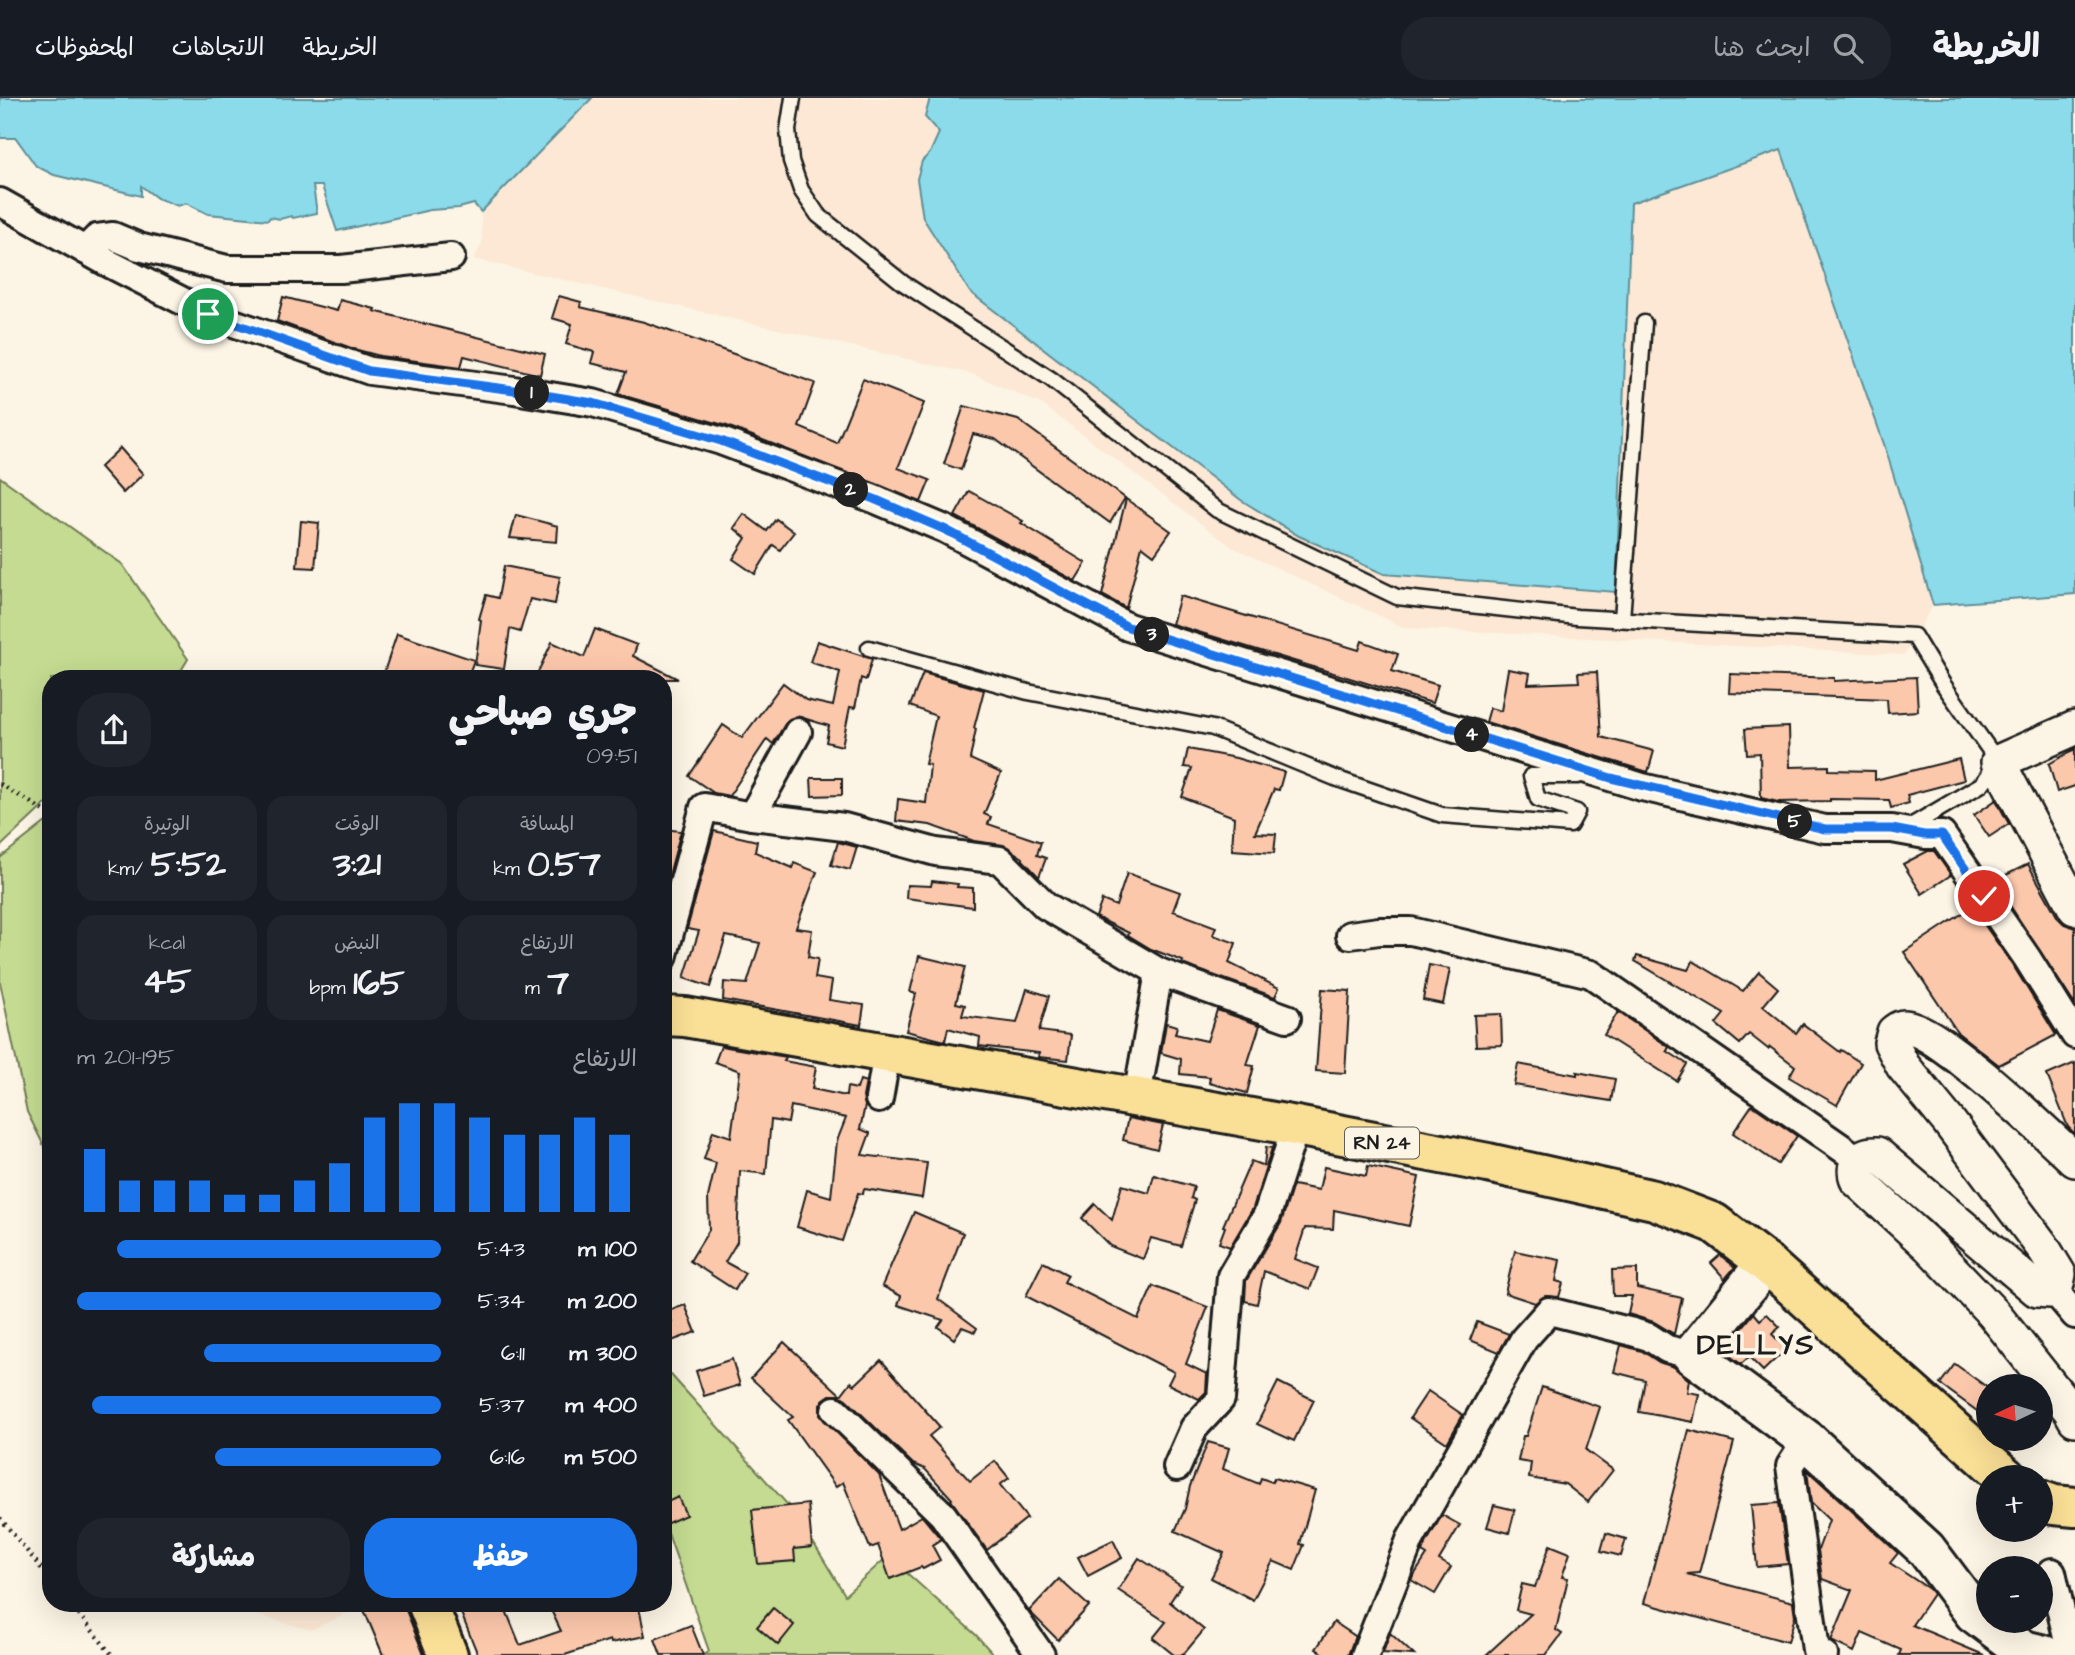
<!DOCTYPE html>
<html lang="ar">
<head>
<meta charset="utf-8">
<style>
  :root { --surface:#171b24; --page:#20242c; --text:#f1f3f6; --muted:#9ea1a6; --line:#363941; --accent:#1a73e8 }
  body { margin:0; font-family:"Architects Daughter","Playpen Sans Arabic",sans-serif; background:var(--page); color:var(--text); direction:rtl; height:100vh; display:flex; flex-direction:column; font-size:26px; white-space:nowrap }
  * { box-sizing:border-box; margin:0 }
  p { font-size:23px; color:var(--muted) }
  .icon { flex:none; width:38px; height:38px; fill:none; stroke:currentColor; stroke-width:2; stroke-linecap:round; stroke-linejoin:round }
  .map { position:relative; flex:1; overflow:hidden; direction:ltr }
  .panel { position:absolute; left:42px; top:572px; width:630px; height:942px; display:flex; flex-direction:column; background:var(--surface); border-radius:28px; box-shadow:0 7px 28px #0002; direction:rtl }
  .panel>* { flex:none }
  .needle { width:46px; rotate:266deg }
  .tools { position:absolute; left:1976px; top:1276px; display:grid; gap:14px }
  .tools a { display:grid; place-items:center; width:77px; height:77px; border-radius:50%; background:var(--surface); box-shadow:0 7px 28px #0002; font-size:35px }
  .pin { position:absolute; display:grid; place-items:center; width:60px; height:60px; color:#fff; margin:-30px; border:4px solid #fff; border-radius:50%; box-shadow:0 2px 7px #0007 }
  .km { position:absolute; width:35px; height:35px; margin:-18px; border-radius:50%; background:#222; color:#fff; font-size:19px; line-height:35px; text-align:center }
  .round { display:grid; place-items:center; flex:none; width:74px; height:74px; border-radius:28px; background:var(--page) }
  .headline { display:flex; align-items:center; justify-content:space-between; height:119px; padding:0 35px }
  h1 { font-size:38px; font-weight:800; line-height:52px }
  .metrics { display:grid; grid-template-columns:repeat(3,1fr); gap:10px; height:119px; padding:7px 35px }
  .metrics div { display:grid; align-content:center; border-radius:18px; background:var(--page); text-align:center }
  .metrics b { font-size:35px; font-weight:800 }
  .metrics small { font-size:19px; font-weight:400 }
  .metrics p { font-size:19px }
  .chart { height:196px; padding:14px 35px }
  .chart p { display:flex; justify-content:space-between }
  .chart svg { width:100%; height:126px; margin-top:7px; stroke:var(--accent); stroke-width:6 }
  .cta { display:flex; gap:14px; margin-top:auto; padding:14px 35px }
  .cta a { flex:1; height:80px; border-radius:28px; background:var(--accent); color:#fff; font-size:28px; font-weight:800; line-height:80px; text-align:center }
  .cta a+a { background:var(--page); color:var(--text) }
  ul { padding:0 35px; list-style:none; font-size:23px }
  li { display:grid; grid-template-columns:112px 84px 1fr; align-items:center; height:52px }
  li i { height:18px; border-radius:9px; background:var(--accent) }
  header { display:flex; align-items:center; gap:42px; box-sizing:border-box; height:98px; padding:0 35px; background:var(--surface); border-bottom:2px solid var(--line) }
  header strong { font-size:33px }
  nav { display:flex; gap:38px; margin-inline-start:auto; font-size:24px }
  .search { width:490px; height:63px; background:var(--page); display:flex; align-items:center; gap:18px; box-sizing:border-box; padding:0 24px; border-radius:28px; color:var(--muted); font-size:26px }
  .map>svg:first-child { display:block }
  .built { fill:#fce8d4 }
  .green { fill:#c4db91; stroke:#707c56; stroke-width:2 }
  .water { fill:#8cdbea; stroke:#5f8f98; stroke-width:2 }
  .building { fill:#fcc8ac; stroke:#1c1c1c; stroke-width:2 }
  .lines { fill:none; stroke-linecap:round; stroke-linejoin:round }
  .service-casing { stroke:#1c1c1c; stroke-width:19 }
  .minor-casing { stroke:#1c1c1c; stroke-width:32 }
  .tertiary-casing { stroke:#1c1c1c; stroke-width:38 }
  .secondary-casing { stroke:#1c1c1c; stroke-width:44 }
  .primary-casing { stroke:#1c1c1c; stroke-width:44 }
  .path { stroke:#1c1c1c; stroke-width:4.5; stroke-dasharray:2 5; stroke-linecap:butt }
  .service { stroke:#fcf5e5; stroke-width:14 }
  .minor { stroke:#fcf5e5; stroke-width:26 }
  .tertiary { stroke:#fcf5e5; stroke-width:33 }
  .secondary { stroke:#fcf5e5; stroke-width:38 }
  .primary { stroke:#fadf96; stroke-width:38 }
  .route-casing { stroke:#fff; stroke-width:14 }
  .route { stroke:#1a73e8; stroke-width:9 }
  .labels { text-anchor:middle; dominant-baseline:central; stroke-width:7; stroke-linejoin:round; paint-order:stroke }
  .shield { fill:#fcf5e5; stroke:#5f5d58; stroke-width:2 }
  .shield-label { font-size:19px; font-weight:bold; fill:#1c1c1c }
  .district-label { font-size:28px; font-weight:bold; letter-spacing:2px; fill:#1c1c1c; stroke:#fcf5e5 }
</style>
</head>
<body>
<header>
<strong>الخريطة</strong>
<div class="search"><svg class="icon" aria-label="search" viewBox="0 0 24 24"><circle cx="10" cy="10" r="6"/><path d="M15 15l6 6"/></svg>ابحث هنا</div>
<nav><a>الخريطة</a><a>الاتجاهات</a><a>المحفوظات</a></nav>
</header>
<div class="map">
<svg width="2075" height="1557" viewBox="0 0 2075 1557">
  <rect width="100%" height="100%" fill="#fcf5e5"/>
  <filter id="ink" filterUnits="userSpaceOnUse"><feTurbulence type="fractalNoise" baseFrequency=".0143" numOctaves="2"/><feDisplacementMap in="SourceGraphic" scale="14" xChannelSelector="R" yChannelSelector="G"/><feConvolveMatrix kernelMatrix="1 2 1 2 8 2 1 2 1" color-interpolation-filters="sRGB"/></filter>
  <g filter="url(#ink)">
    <g class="built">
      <path d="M592,0h338l-5,18 14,17 -9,20 -8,8 -1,39 2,18 47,74 271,208 58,36 85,38 231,18 16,-389 150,-53 104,297 48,158 -29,50 -499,-27 -173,-81 -189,-142 -71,-31 -499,-115 9,-15 -1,-32z"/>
      <path d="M252,1505h118l-59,27 -55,-15z"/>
    </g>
    <g class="green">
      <path d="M0,379l122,87 66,95 -12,20h-125v120l-51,48z"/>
      <path d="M51,720v337l-2,1 -22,-44 -27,-130v-124z"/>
      <path d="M663,1268l133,148 49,81 43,-39 88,79 18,20h-289l4,-4 -46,-132z"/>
    </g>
    <g class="water">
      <path d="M0,0h592l-111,114 -7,-8 -15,4 -29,2 -93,21 -15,-45h-9l4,27 -24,5 -2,-2 -11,3 -10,-2 -2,3 -60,-6 -22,-11 -8,3 -21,-8 -16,-12v10l-87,-21 -18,-9 -20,-28h-16z"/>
      <path d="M930,0h1145v496l-142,11 -48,-158 -104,-297 -150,53 -15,389 -232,-18 -85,-38 -58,-36 -271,-208 -47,-74 -6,-39 5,-18 8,-8 9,-20 -14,-16z"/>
    </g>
    <g class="building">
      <path d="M559,198l22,6 -1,5 64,15 171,61 -16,44 38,16 26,-64 61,24 -26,65 32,12 -9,22 -194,-76 -109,-32 8,-22 -35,-9 3,-11 -28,-8 6,-20 -20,-6z"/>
      <path d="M283,199l54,14 3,-11 35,9 -1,2 171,43 -5,21 -76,-19 -3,11 -81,-11 -26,-7 -77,-28z"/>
      <path d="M964,308l54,14 107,78 -15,25 -115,-84 -22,-5 -12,36 -17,-6z"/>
      <path d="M120,350l23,26 -20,19 -23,-26z"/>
      <path d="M969,393l54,30 -2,2 65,40 -11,18 -120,-65z"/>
      <path d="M1126,401l45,32 -17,24 -12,-9 -16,62 -24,-13z"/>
      <path d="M744,416l23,17 9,-12 18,13 -14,18 -7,-5 -18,29 -22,-15 13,-21 -12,-10z"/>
      <path d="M516,417l42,11 -1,16 -47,-4z"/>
      <path d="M301,423l18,2 -4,45 -18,-1z"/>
      <path d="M504,468l56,11 -5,27 -25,-5 -10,33 -10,-3 -6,40 -29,-4 6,-45 -2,-1 7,-24 12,3z"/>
      <path d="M1180,498l179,54 3,-9 36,13 -6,17 46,14 -6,18 -260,-79z"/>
      <path d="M595,531l42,16 -4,11 45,23h-131l-10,-5 15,-32 32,15z"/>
      <path d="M397,536l77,26 -7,19h-62l-21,-7z"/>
      <path d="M817,543l55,18 -6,21 -5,-2 -6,30 -5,-1 -8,39 -16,-4 3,-16 -32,-10 -8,3 -4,5 -12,20 -6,-5 -38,57 -15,-3 -25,-17 34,-51 19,13 41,-55 23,17 27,6 7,-34 -30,-10z"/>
      <path d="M1508,571l22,4 -2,11 51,-2 -1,-9 19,-1 4,65 53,14 -6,21 -162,-50 4,-14 11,3z"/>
      <path d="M923,575l61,17 -10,38 2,1 -6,30 31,14 -17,41 7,3 -3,7 53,18 -4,13 9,3 -7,19 -16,-17v-2l-20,-13 -29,-4 -44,-16 -34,-4 2,-22 28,4 4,-38 -5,-1 11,-48 -26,-10z"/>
      <path d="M1730,576l104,4v3l82,-4 2,34 -30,2 -1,-14 -158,-6z"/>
      <path d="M1789,629l1,40 39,-1v4l46,1v9l84,-21 5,21 -57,15 2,8 -18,5 -2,-8 -59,-1v2l-52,1 -17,-4 -1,-45 -13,1 -2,-25z"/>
      <path d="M1188,651l48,9 48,14 -5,18 -5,-1 -19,44 21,1 -2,19 -42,-3 2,-33 -52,-20 10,-29 -8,-1z"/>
      <path d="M2075,651v37l-18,6 -8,-28z"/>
      <path d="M811,680h31v17l-30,1z"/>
      <path d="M1996,702l13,24 -20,13 -15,-22z"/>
      <path d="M663,731l18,2 -18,66z"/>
      <path d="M714,733l43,10 -2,11 38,16 1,-5 23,9 -21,56 16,2 -4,27 10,2 -3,19 17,3 -3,19 35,5 -3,20 -138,-25 1,-18 23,2 13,-41 -34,-7 -16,51 -26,-9 15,-47 -12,-2z"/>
      <path d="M838,744l19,5 -7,23 -19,-5z"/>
      <path d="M1928,753h6l17,24 -29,19 -19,-30z"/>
      <path d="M2028,766l30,54 6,6 11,4v77l-81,-124z"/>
      <path d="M1127,775l53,19 -7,19 43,16 -3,8 23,8 -7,20 50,25 -4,9 -93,-33 1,-3 -32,-12 -23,-14 1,-2 -33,-16 6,-17 14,6z"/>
      <path d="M932,783l26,3 -1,3 16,1v19l-67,-9 1,-13 24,1z"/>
      <path d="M1972,809l42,60 42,68 -57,30 -41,-32 -54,-81z"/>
      <path d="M919,858l46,11 -9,36 9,2 -3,11 55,7 10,-34 22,7 -10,35 32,4 -3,25 -30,-3 1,-4 -60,-7 1,-9 -32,-9 -3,13 -39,-10 10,-37 -6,-2z"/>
      <path d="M1637,858l51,14 5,-9 50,30 16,-19 19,16 -15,18 33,27 7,-9 37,28 1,-2 20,13 -24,42 -48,-28 6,-11 -25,-19 -2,2 -19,-15 -9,10 -24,-20 8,-10 -89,-53z"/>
      <path d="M1429,867l21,4 -7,35 -20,-4z"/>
      <path d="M1322,891l28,2 -5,82 -29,-2z"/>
      <path d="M1217,912l43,15 -13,40 7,1 -7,27 -38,-10 1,-6 -30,-3 1,-15 -20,-6 5,-30 11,3 -2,8 32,7z"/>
      <path d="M1618,914l51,35 -2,4 20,13 -10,17 -73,-46z"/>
      <path d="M1501,916l1,31 -26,1 -2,-31z"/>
      <path d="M721,948l65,11 -2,4 32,6 -4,22 34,7 1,-9 10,2 3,-9 6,2 -3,15 2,9 -5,23 10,4 -8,22 65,8 -5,35 -58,-9 -1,5 -5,-1 -16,48 -45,-14 10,-37 24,7 6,-56 9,-23 -55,-12 -3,17 -17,-3 -5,54 -26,-3 -3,71 -12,20 20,11 -10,17 -45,-29 19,-31 -1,-33 8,-34 -12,-4 9,-28 18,6 9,-66 -25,-9z"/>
      <path d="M2075,965v71l-7,-7 -21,-52z"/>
      <path d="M1518,966l59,11v-3l38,7 -4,22 -97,-16z"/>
      <path d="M1752,1007l45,31 -19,28 -45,-31z"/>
      <path d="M1128,1020l35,7 -6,24 -34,-9z"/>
      <path d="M1266,1049l6,1 -19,60 -23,39 -11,-4 6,-16 -2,-1 28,-65 13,5z"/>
      <path d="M1368,1068l51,11 -10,49 -75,-16 -1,19 -28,-1 -10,31 23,9 -8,21 -46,-18 -7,33 -12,-3 1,-20 35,-58 12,-38 26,5 5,-23 42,9z"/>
      <path d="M1154,1077l40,12 -3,11 4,2 -14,46 -30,-8 -8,21 -33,-13 -28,-28 13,-14 17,16 10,-35 27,8z"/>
      <path d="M914,1114l49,21 -25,66 39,29 -2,4 -13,-5 -8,12 -16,-12 5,-7 -45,-15 3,-9 -19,-10z"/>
      <path d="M1515,1153l45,9 -4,21 7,2 -4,14 -14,-1 -10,7 -30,-10z"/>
      <path d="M1720,1157l15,12 -10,12 -14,-16z"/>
      <path d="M1043,1164l25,13 -4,7 74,37 15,-33 55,21 -22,57 21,10 -1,18 -7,7 -31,-15 6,-12 -148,-76z"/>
      <path d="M1637,1171v19l45,10 -8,36 -20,-12 -26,-8 4,-18h-19l-1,-26z"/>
      <path d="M685,1207l11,27 -27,10 -6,-16 9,-3 -4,-12z"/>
      <path d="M1754,1215l6,7 7,-6 13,13 -8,7 14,15 -23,22 -14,-14 -8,7 -18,-13z"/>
      <path d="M1477,1224l32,12 -10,18 -29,-12z"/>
      <path d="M784,1244l57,53 10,-13 4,3 26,-25 59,67 -11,9 41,45 25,-20 14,17 -9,7 27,33 -40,32 -36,-50 1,-1 -27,-30 -12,-5 -67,-65 -8,-4h-8l-7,5 -3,5v10l59,60 20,54 23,-13 19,23 -9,6 8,15 -17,9 -2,-2 -31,12 -12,-34 -8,3 -27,-66 -7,5 -48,-67 5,-3 -42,-39z"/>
      <path d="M1621,1247l21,6 17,11 15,5 15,13 -2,12 12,2 -6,28 -54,-10 6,-32 -31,-8z"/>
      <path d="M732,1261l8,26 -36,11 -8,-25z"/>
      <path d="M1955,1266l33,24v31l-48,-35z"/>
      <path d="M1278,1284l36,18 -20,41 -37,-17z"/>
      <path d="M1542,1289l58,20 -14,43 27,20 -25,32 -23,-18 -36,-6 2,-15 -13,-2 5,-25h3z"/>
      <path d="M1428,1293l35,24 -16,28 -37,-25z"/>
      <path d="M1689,1332l45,12 -35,131 -12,1 106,28 2,14 -7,26 -144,-39z"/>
      <path d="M1208,1344l21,6 -6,21 36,15 2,-6 11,4 2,-4 41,12 -15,54 4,1 -10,25 -21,-9 -20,39 -42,-22 13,-25 -49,-22 10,-22 5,-23z"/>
      <path d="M1807,1372l91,83 -8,10 39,26 4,5 -21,31 72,30h-85l2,-5 -39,-17 -8,19 -23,-11 21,-51 -30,-11 -4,-29 11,-30 -18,-17z"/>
      <path d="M678,1399l8,18 -23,10v-21z"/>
      <path d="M1779,1405l9,61 -31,3 -6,-62z"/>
      <path d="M808,1406l4,43 -18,2 1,12 -37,3 -6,-54z"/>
      <path d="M1494,1407l21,5 -6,23 -22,-6z"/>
      <path d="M1442,1417l18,10 -21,35 12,7 -16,27 -24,-14 16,-25 -5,-3 2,-5z"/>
      <path d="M1606,1435l20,6 -5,17 -20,-5z"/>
      <path d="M1113,1442l9,18 -34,18 -10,-19z"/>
      <path d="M1550,1447l20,8 -8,24 6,1 -12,52 6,4 -16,21h-60l45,-41 -15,-4 6,-26 13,3z"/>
      <path d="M1139,1460l42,27 -11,17 34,28 -21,25h-9l-21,-17 13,-16 -48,-32z"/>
      <path d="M1059,1481l30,27 -31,34 -29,-29z"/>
      <path d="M361,1505h42l21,52h-41z"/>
      <path d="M457,1505h46l17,42 41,-14 -11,-23 10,-5h78l7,33 -34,7 -1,-3 -45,15h-87z"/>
      <path d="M773,1510l21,17 -16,20 -21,-18z"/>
      <path d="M1334,1524l21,14 -7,19h-22l-10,-6z"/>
      <path d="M691,1527l12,30h-42l-6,-16z"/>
      <path d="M1390,1535l24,22 -31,-2z"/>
    </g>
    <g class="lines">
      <g class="service-casing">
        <g id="service">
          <path d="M793,0l-5,32 3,31 10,29 17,25 85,68 148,96 166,131 180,87 180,20 337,19 29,48 55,78 -16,22 -78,46"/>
          <path d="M1622,521l22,-296"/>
          <path d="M869,550l159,44 185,36 122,50 107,37 128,10 7,-13 -39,-13 -7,-23h47"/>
        </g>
      </g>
      <g class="minor-casing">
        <g id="minor">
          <path d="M0,104l108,61 100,51 162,57 144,19 79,13 128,38 153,58 71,30 183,98 514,160 183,42h67l33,6h17l85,123 48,77"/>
          <path d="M85,152l12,-12 16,-2 26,11 88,22h114l110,-12"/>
          <path d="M752,718l92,11 92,25 64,8 46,46 113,66 -22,125"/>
          <path d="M1350,837l29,-4h32l180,43 268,186"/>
          <path d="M663,860l41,-151 48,9 46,-84"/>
          <path d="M1159,874l128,46"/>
          <path d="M879,1001l8,-46"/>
          <path d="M2053,1191l22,26"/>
          <path d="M835,1312l108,105 98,140"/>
          <path d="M1807,1342l-17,26 26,184 8,5"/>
          <path d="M1177,1369l17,-39 27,-29 10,-123 36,-61 29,-89"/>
          <path d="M2052,1474l19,83"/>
          <path d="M1365,1557l45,-115 114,-201 25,-28 80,20 20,6 18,12 25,6"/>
        </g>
      </g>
      <g class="tertiary-casing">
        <g id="tertiary">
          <path d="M2075,630l-77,34 77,146"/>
          <path d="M2075,1062c-28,-26 -139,-133 -171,-133 -5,0 -6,2 -10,5l-3,11 12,23 46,56 93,124 17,28 -2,10 -7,7 -13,-1 -160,-136c-16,-1 -26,10 -20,26l72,66 64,67 77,97 5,9"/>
        </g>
      </g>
      <g class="secondary-casing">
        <path id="secondary" d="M1766,1165l-74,92 115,85 119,109 48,64 49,37 21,5"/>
      </g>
      <g class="primary-casing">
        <g id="primary">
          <path d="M663,918l22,1 611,109 192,37 166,37 60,23 52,40 240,214"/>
          <path d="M2040,1402l14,5 21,2"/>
          <path d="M427,1505l21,52"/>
        </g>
      </g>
      <g class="path">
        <path d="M0,686l51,31"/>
        <path d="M0,1420l51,62"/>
        <path d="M70,1505l42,52"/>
      </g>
      <use href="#service" class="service"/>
      <use href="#minor" class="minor"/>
      <use href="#tertiary" class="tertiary"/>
      <use href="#secondary" class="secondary"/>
      <use href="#primary" class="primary"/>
    </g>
  </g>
  <g class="lines" filter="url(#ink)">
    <g class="route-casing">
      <path id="route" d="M208,216l161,57 145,19 79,13 128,38 153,58 72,31 182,97 483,151 214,51h67l32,6h18l42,61"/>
    </g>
    <use href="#route" class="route"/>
  </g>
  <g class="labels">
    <rect class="shield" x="1345" y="1029.5" width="74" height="31" rx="5"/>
    <g class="shield-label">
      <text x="1382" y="1045">RN 24</text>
    </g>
    <g class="district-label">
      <text x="1756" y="1247">DELLYS</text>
    </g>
  </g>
</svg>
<div class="tools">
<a><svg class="needle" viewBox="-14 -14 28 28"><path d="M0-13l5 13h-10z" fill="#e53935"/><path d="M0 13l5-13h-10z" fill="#9ea1a6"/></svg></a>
<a>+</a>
<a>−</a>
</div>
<div class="pin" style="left:208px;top:216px;background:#1e9e55"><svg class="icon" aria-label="arrive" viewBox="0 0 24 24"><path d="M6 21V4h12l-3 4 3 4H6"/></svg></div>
<div class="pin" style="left:1984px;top:798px;background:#d93025"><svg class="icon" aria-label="check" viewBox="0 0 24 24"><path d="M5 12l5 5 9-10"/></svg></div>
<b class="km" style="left:532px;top:295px">1</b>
<b class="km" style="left:851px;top:392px">2</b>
<b class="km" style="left:1152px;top:537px">3</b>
<b class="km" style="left:1472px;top:637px">4</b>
<b class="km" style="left:1795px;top:724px">5</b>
<section class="panel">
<div class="headline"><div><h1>جري صباحي</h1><p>09:51</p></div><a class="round"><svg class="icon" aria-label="share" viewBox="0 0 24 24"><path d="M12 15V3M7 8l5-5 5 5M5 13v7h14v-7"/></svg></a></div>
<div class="metrics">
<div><p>المسافة</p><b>0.57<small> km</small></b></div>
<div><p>الوقت</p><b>3:21</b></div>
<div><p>الوتيرة</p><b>5:52<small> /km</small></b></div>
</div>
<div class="metrics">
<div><p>الارتفاع</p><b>7<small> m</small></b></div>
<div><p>النبض</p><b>165<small> bpm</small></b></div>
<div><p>kcal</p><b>45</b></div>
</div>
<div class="chart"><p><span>الارتفاع</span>195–201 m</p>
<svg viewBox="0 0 160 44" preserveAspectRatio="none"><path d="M5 44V22M15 44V33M25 44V33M35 44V33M45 44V38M55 44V38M65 44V33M75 44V27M85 44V11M95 44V6M105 44V6M115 44V11M125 44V17M135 44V17M145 44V11M155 44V17"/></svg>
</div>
<ul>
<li><b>100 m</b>5:43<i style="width:89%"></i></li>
<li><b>200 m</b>5:34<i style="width:100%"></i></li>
<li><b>300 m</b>6:11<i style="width:65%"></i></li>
<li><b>400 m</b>5:37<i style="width:96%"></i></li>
<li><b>500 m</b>6:16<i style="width:62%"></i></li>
</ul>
<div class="cta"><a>حفظ</a><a>مشاركة</a></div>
</section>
</div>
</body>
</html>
